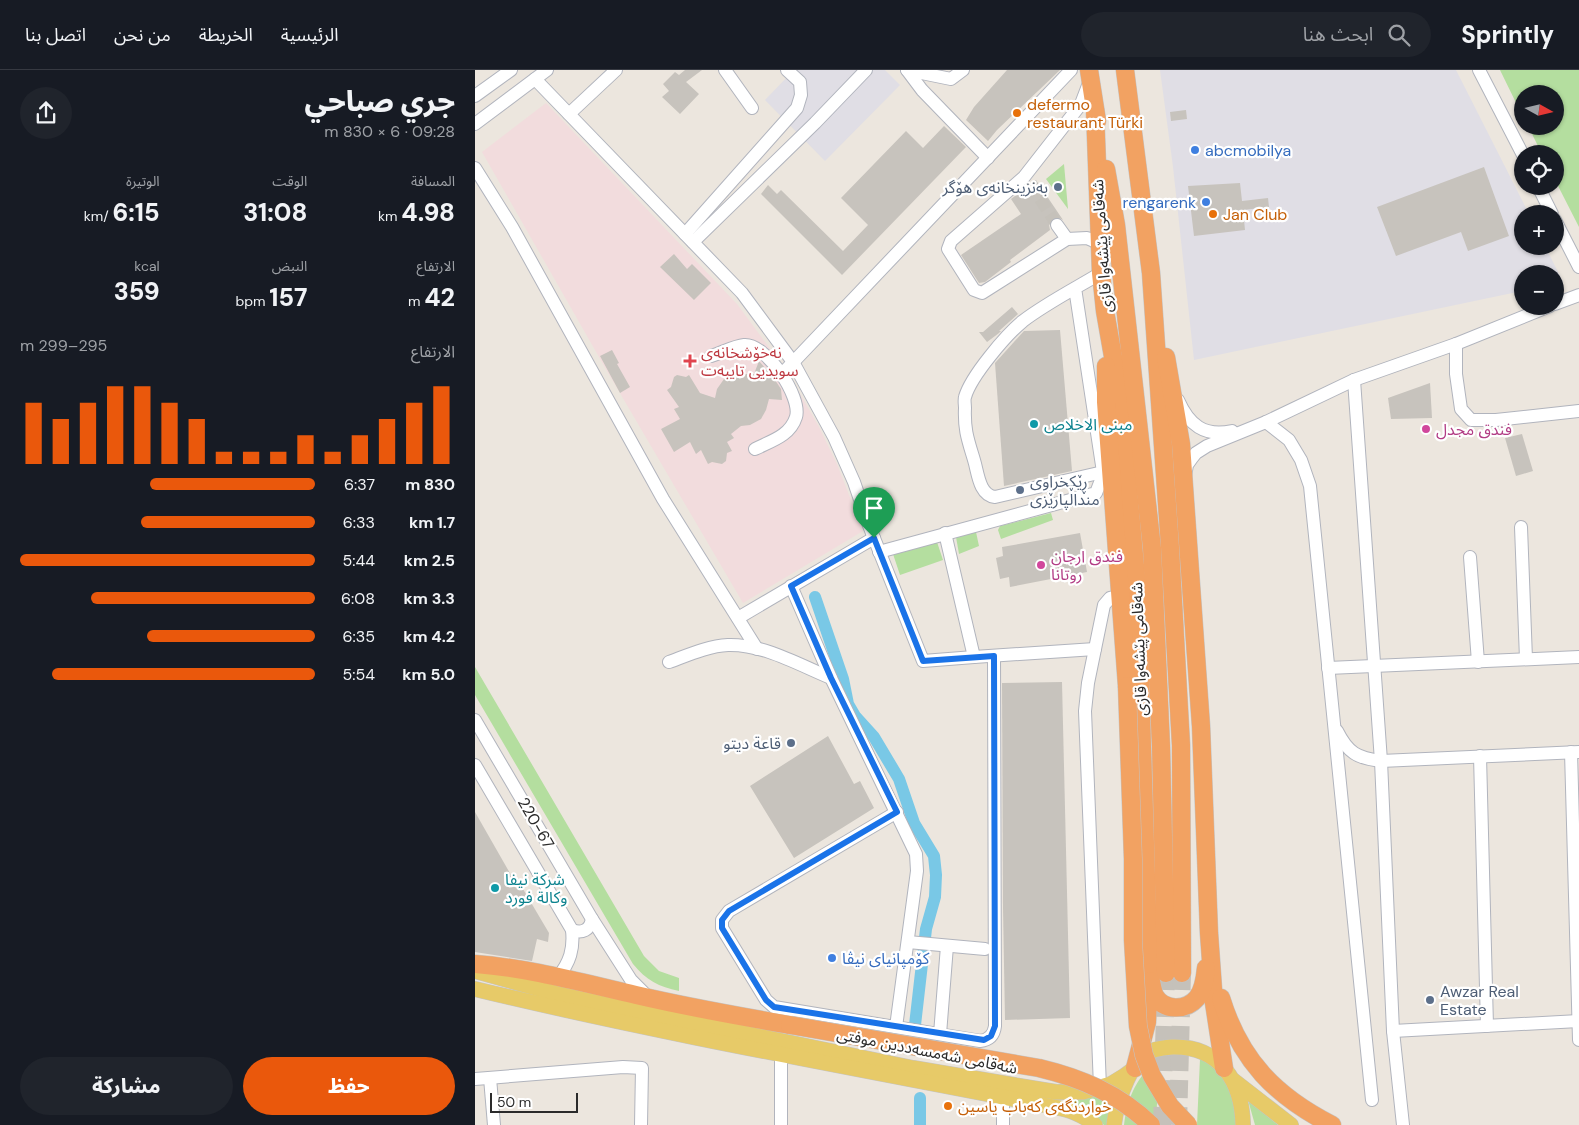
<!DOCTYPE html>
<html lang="ar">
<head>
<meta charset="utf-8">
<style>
  :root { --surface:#171b24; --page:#20242c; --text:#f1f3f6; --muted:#9ea1a6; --line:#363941; --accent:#ea580c }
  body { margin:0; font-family:"DM Sans","Noto Sans Arabic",sans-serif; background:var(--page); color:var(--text); direction:rtl; height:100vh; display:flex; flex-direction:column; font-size:19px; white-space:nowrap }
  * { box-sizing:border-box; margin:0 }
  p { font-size:16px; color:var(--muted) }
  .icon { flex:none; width:28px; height:28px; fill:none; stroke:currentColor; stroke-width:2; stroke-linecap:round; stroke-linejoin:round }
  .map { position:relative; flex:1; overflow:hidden; direction:ltr }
  .drawer { display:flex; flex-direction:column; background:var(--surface); width:475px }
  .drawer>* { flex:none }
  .needle { width:32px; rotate:98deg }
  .tools { position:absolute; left:1039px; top:15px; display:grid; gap:10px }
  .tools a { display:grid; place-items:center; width:50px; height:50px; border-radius:50%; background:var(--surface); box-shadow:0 1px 4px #0004; font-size:25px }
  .scale { position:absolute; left:15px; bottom:12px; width:88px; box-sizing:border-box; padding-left:5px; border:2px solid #2b2b2b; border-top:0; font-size:14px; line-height:18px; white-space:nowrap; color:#2b2b2b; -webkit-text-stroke:4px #fff; paint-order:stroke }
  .pin { position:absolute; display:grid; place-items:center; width:42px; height:42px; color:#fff; margin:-51px -21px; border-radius:50% 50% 50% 0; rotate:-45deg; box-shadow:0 0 5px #0007 }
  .pin .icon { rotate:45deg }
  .round { display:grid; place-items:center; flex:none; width:52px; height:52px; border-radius:26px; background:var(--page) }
  .overview { display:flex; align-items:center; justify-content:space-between; height:85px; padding:0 20px }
  h1 { font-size:28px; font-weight:800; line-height:38px }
  .stats { display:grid; grid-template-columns:repeat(3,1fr); gap:8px; height:85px; padding:5px 20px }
  .stats div { display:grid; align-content:center }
  .stats b { font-size:25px; font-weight:800 }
  .stats small { font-size:14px; font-weight:400 }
  .stats p { font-size:14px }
  .chart { height:140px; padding:10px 20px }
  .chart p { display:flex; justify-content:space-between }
  .chart svg { width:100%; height:90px; margin-top:5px; stroke:var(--accent); stroke-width:6 }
  .button { display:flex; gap:10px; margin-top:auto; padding:10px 20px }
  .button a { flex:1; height:58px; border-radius:30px; background:var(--accent); color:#fff; font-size:20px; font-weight:800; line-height:58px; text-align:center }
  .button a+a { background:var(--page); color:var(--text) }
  ul { padding:0 20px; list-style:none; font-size:16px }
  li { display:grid; grid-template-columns:80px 60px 1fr; align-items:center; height:38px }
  li i { height:12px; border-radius:6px; background:var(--accent) }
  header { display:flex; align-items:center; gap:30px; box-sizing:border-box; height:70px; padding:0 25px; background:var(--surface); border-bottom:1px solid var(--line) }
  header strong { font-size:24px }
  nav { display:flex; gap:28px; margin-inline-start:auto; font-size:18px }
  .search { width:350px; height:45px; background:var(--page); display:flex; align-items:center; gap:12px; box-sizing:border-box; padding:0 18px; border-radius:28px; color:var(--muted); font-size:19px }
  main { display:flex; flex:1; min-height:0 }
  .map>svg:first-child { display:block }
  .industrial { fill:#e0dee5 }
  .medical { fill:#f2dcdd }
  .green { fill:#b4de9f }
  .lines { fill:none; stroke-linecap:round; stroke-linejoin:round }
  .canal { stroke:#79c8e6; stroke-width:12 }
  .building { fill:#c7c3bd }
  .minor-tunnel { stroke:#c5c1ba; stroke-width:12; stroke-dasharray:12 6; stroke-linecap:butt }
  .highway-tunnel { stroke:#c5c1ba; stroke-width:18; stroke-dasharray:18 9; stroke-linecap:butt }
  .minor-casing { stroke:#b1b4bd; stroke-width:14 }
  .major-casing { stroke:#c4c4c4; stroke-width:16 }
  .highway-casing { stroke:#c4c4c4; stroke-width:19 }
  .minor { stroke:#fff; stroke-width:12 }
  .major { stroke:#e7ca68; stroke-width:15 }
  .highway { stroke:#f2a262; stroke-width:18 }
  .highway-bridge-casing { stroke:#c4c4c4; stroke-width:19; stroke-linecap:butt }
  .highway-bridge { stroke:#f2a262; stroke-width:18 }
  .route-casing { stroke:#fff; stroke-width:10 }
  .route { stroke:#1a73e8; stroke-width:6 }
  .food-dot { fill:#e8710a; stroke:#fff; stroke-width:2 }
  .shop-dot { fill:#3f7fe0; stroke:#fff; stroke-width:2 }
  .service-dot { fill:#5c6f8a; stroke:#fff; stroke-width:2 }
  .health-dot { fill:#e0444e; stroke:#fff; stroke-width:2 }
  .culture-dot { fill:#0f9aa8; stroke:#fff; stroke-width:2 }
  .hotel-dot { fill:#d1479c; stroke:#fff; stroke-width:2 }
  .labels { text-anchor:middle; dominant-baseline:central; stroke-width:4.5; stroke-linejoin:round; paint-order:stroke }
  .food-label { font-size:16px; fill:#c56008; stroke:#fff; text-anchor:start }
  .shop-label { font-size:16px; fill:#366cbe; stroke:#fff; text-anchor:start }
  .service-label { font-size:16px; fill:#4e5e75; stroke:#fff; text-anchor:end }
  .street-label { font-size:16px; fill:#2b2b2b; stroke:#fff }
  .health-label { font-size:16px; fill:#be3a42; stroke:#fff; text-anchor:start }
  .culture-label { font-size:16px; fill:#0d838f; stroke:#fff; text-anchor:start }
  .hotel-label { font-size:16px; fill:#b23c85; stroke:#fff; text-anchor:start }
</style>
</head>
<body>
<header>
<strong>Sprintly</strong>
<div class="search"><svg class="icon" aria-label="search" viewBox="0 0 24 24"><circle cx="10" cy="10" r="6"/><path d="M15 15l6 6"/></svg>ابحث هنا</div>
<nav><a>الرئيسية</a><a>الخريطة</a><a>من نحن</a><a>اتصل بنا</a></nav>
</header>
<main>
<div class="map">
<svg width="1104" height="1055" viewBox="0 0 1104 1055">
  <rect width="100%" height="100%" fill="#ece6de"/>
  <g class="industrial">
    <path d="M319,0h91l15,15 -75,76 -60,-61z"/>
    <path d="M685,0h296l73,144h-6v32h22l18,36 -8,2v-10h-32l-1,17 -328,69 -21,-193z"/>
  </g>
  <path class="medical" d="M71,33l191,201 34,46 21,30 27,47 18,37 26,67 -120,72 -136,-232 -125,-219z"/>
  <g class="green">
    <path d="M1025,0h79v157l-24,-47v-26h-13l-14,-28h27v-32h-32l-1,21z"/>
    <path d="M589,94l4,45 -22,-30z"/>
    <path d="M576,443l2,7 -52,19 -3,-9 2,-4z"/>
    <path d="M501,462l3,14 -20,8 -3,-17z"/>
    <path d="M462,472l6,18 -43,15 -7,-21z"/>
    <path d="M0,597l169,289 15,15 20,7v13c-20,-4 -33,-11 -46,-27l-158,-269z"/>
    <path d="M725,989c4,2 11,4 14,7 15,14 22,39 22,59h-39z"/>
    <path d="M684,990l-3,65h-32c3,-27 13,-50 35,-65z"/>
    <path d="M640,1016l-8,39h-3l-20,-17 -22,-5 1,-2c19,-1 35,-6 52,-15z"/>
    <path d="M773,1030l30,25h-23z"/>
  </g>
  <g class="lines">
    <g class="canal">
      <path d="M340,527l28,82 5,25 7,12 19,21 25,42 15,44 20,33 2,19 -1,22 -9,32 -11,96"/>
      <path d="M445,1055v-27"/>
    </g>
  </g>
  <g class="building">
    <path d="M210,0h17l-16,12 13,12 -19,20 -18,-17 7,-6 -6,-7 12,-12 4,3z"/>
    <path d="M532,0h53l-63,60 -9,11 -22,-21 8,-13z"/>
    <path d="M711,40l1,9 -16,2 -1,-9z"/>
    <path d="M469,56l22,21 -124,128 -81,-81 7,-9 9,9 4,-4 62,61 25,-26 -27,-27 65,-67 17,17z"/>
    <path d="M1009,97l25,69 -41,15 -7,-19 -65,24 -19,-49z"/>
    <path d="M561,110l27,40 -6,-3 -5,2 -3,6 1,5 -40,30 1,2 -26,20 -6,1 -18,-28 60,-41 -10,-15z"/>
    <path d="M765,113l2,18 26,-3 1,9 -26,3 2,20 -51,6 -6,-50z"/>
    <path d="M199,184l13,15 5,-5 19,19 -17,17 -34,-33z"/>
    <path d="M537,237l6,7 -19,17h2l-2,2 -12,9 -8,-10h4z"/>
    <path d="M585,260l12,141 -68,15 -9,-123 29,-32z"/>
    <path d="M137,280l7,13 -2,1 13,23 -10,6 -20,-37z"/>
    <path d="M284,291l14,16 8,12 1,11 -13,-1 -3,11 -5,9 -11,6 -9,1 -10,8 3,4 -7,4 5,9 -5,2 -1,8 -4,3 -10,-2 -4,2 -7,-14 -5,4 -6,-12 -16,10 -13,-23 19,-10 -6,-10 5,-2 -12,-17 4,-3 3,-10 3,-2 9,2 3,-2 11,18 15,5 2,-9 7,-10 11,-5h19z"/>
    <path d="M955,313l2,35 -41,1 -3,-21z"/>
    <path d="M1047,364l11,37 -17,5 -11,-38z"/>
    <path d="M605,463l7,39 -77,15 -1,-10 -9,2 -4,-21 7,-2 -1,-9z"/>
    <path d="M587,612l8,336 -65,2 -2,-112 -1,-225z"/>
    <path d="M353,666l26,48 6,-3 14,27 -80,50 -44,-72z"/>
    <path d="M0,742l44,77h4l26,44 -1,9 -11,-3 -5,22 -57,-9z"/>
  </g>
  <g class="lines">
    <path class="minor-tunnel" d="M555,114l27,41"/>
    <g class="highway-tunnel">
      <path d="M687,1055l4,-152"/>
      <path d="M703,1055l4,-152"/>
    </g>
    <g class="minor-casing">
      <g id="minor">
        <path d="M250,0l27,38"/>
        <path d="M432,0l15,20 66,68"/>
        <path d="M432,0l44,9 12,-9"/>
        <path d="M1004,0l44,85"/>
        <path d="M60,9l207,214 51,69 41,75 20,45 14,41 55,138 51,-4"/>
        <path d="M614,13l-8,21 -57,73 -73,64 -3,8 26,41 8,3 85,-54 20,-1 7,3 6,6"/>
        <path d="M0,26l36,-26"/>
        <path d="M94,44l47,-44"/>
        <path d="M0,54l72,-54"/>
        <path d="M0,98l37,59 151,272 94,150"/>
        <path d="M1063,116l14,28"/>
        <path d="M1080,150l24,47"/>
        <path d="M582,155l10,14"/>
        <path d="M210,164l112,-126 4,-13 -1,-13 -13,-12"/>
        <path d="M218,172l122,-119 51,-53"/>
        <path d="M600,218l28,184 -108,25c-16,-2 -17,-24 -21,-37 -6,-20 -10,-30 -9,-52 0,-3 -1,-8 0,-11 6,-21 41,-62 58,-76 22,-17 53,-33 78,-48"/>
        <path d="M1080,234l24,-9"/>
        <path d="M981,274v30l5,35 10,11h25l83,-9"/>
        <path d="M236,286c10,-3 23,-10 33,-11 22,-2 58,52 52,72 -6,19 -25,24 -41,32"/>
        <path d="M306,305l290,-305"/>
        <path d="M879,310l27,381 12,270 10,94"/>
        <path d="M703,330c11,25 26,37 54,31"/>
        <path d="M791,352l23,18 12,20 9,26 62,614"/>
        <path d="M710,406l2,-11 5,-7 4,-5 11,-7 59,-24 88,-42 102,-36 94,-38"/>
        <path d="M1046,457l5,132"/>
        <path d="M470,463l29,124 121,-8"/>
        <path d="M404,482l217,-59 10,-26"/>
        <path d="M995,487l8,105"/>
        <path d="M316,516l40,92 85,176 1,17 -21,156"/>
        <path d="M263,548l136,-80"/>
        <path d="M194,592c19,-7 39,-16 59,-17 36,-1 71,20 103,33"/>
        <path d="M853,598l251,-11"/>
        <path d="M0,650l117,199 39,61 17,17"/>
        <path d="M862,661c11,22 20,27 44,30l198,-9"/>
        <path d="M1096,682l8,288"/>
        <path d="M1005,686l7,270"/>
        <path d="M0,695l97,165c2,19 -2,32 -14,47"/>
        <path d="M422,742l-168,99 -7,9v8l44,72 8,7 206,34c9,-1 14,-6 15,-15l-1,-370"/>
        <path d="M97,860c10,4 18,0 20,-11"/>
        <path d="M433,872l77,7"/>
        <path d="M918,961l186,-10"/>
        <path d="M465,964l7,-88"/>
        <path d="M15,1008l4,47"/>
        <path d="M0,1009l148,-12 19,1 -1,57"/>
        <path d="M625,1017l-15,-376 3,-28 16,-78 6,-7 11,-2"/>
        <path d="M528,1027v28"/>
        <path d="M306,1055v-70"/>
      </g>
    </g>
    <g class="major-casing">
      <g id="major">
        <path d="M0,901l79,22 63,14 296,61 143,24h27l28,-8 13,-8 11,-8"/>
        <path d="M0,919c191,46 385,80 579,118 16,3 28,7 41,18"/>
        <path d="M758,1010l58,45"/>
        <path d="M639,1055c2,-20 13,-52 27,-67 8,-9 21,-10 32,-11 47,-1 69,35 70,78"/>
      </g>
    </g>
    <g class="highway-casing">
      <g id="highway">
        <path d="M614,0l8,51"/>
        <path d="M650,0l26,203 19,274 11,198 1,228"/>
        <path d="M620,40l6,163 4,38 14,80 18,196 12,383 -2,52 -12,46"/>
        <path d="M631,99l10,56 36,323 9,198 5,227"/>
        <path d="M691,287l15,87 20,282 8,207 5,70 10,65"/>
        <path d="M631,296v36l21,284"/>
        <path d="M0,894c54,4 108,19 161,31 51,12 102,21 154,30"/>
        <path d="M676,911c1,5 2,11 4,15 9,15 31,15 42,2 6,-7 8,-20 9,-30"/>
        <path d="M746,928c19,62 54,98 111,127"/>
      </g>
    </g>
    <use href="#minor" class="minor"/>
    <use href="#major" class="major"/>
    <use href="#highway" class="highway"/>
    <g class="highway-bridge-casing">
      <g id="highway-bridge">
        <path d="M652,616l6,173v81l5,86 6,29 8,21 18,30 18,19"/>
        <path d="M315,955l249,43c42,10 80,26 112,57"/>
      </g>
    </g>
    <use href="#highway-bridge" class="highway-bridge"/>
  </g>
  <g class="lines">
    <g class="route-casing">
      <path id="route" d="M399,468l49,123 71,-5 1,370 -4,10 -7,4 -210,-33 -8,-7 -44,-72v-8l7,-9 168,-99 -66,-134 -40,-92z"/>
    </g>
    <use href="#route" class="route"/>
  </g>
  <g class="food-dot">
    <circle cx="542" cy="43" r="5"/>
    <circle cx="738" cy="144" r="5"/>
    <circle cx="473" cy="1036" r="5"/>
  </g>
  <g class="shop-dot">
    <circle cx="720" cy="80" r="5"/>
    <circle cx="731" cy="132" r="5"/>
    <circle cx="357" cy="888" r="5"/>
  </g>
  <g class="service-dot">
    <circle cx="583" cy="117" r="5"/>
    <circle cx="545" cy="420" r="5"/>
    <circle cx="316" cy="673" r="5"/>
    <circle cx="955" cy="930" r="5"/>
  </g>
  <path class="health-dot" d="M212.5 283.5h5v5h5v5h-5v5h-5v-5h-5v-5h5z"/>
  <g class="culture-dot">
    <circle cx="559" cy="354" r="5"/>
    <circle cx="20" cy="818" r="5"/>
  </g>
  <g class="hotel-dot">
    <circle cx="951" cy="359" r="5"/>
    <circle cx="566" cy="495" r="5"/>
  </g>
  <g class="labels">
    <g class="food-label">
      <text x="552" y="34">defermo<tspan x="552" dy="18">restaurant Türki</tspan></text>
      <text x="748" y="144">Jan Club</text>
      <text x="483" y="1036">خواردنگەی کەباب یاسین</text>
    </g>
    <g class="shop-label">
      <text x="730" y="80">abcmobilya</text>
      <text x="721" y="132" text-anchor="end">rengarenk</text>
      <text x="367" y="888">کۆمپانیای نیڤا</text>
    </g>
    <g class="service-label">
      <text x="573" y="117">بەنزینخانەی هۆگر</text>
      <text x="555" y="411" text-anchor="start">ڕێکخراوی<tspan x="555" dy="18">منداڵپارێزی</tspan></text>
      <text x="306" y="673">قاعة ديتو</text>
      <text x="965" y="921" text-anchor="start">Awzar Real<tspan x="965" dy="18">Estate</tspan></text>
    </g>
    <g class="street-label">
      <text transform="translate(627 176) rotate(-94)">شەقامی پێشەوا قازی</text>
      <text transform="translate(664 579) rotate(-92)">شەقامی پێشەوا قازی</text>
      <text transform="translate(61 753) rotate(60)">220-67</text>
      <text transform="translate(452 981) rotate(11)">شەقامی شەمسەددین موفتی</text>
    </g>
    <g class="health-label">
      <text x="226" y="282">نەخۆشخانەی<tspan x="226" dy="18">سویدیی تایبەت</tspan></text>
    </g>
    <g class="culture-label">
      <text x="569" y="354">مبنى الاخلاص</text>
      <text x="30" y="809">شركة نيفا<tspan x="30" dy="18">وكالة فورد</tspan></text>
    </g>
    <g class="hotel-label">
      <text x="961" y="359">فندق مجدل</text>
      <text x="576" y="486">فندق ارجان<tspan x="576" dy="18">روتانا</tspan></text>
    </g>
  </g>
</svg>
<div class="tools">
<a><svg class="needle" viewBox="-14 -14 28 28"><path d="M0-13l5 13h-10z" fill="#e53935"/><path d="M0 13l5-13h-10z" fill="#9ea1a6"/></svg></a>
<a><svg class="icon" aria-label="locate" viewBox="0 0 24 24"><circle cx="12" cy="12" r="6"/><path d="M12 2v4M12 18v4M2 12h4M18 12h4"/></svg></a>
<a>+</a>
<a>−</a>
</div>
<div class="scale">50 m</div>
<div class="pin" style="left:399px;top:468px;background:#1e9e55"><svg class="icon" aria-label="arrive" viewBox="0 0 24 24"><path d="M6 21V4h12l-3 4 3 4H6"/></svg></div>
</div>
<section class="drawer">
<div class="overview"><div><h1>جري صباحي</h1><p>09:28 · 6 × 830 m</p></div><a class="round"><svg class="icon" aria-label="share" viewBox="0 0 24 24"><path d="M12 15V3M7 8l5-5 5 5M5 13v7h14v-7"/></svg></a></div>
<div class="stats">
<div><p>المسافة</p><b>4.98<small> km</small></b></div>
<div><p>الوقت</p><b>31:08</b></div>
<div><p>الوتيرة</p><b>6:15<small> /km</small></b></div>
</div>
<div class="stats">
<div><p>الارتفاع</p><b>42<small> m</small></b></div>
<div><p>النبض</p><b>157<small> bpm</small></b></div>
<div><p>kcal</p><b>359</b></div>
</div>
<div class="chart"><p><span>الارتفاع</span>295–299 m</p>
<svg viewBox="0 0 160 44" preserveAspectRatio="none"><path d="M5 44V14M15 44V22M25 44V14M35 44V6M45 44V6M55 44V14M65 44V22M75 44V38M85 44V38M95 44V38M105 44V30M115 44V38M125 44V30M135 44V22M145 44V14M155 44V6"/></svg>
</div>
<ul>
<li><b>830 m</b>6:37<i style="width:56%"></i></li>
<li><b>1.7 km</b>6:33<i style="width:59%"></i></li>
<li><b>2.5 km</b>5:44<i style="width:100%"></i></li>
<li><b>3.3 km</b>6:08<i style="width:76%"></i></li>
<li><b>4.2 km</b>6:35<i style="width:57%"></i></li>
<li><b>5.0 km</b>5:54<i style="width:89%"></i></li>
</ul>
<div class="button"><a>حفظ</a><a>مشاركة</a></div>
</section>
</main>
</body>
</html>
